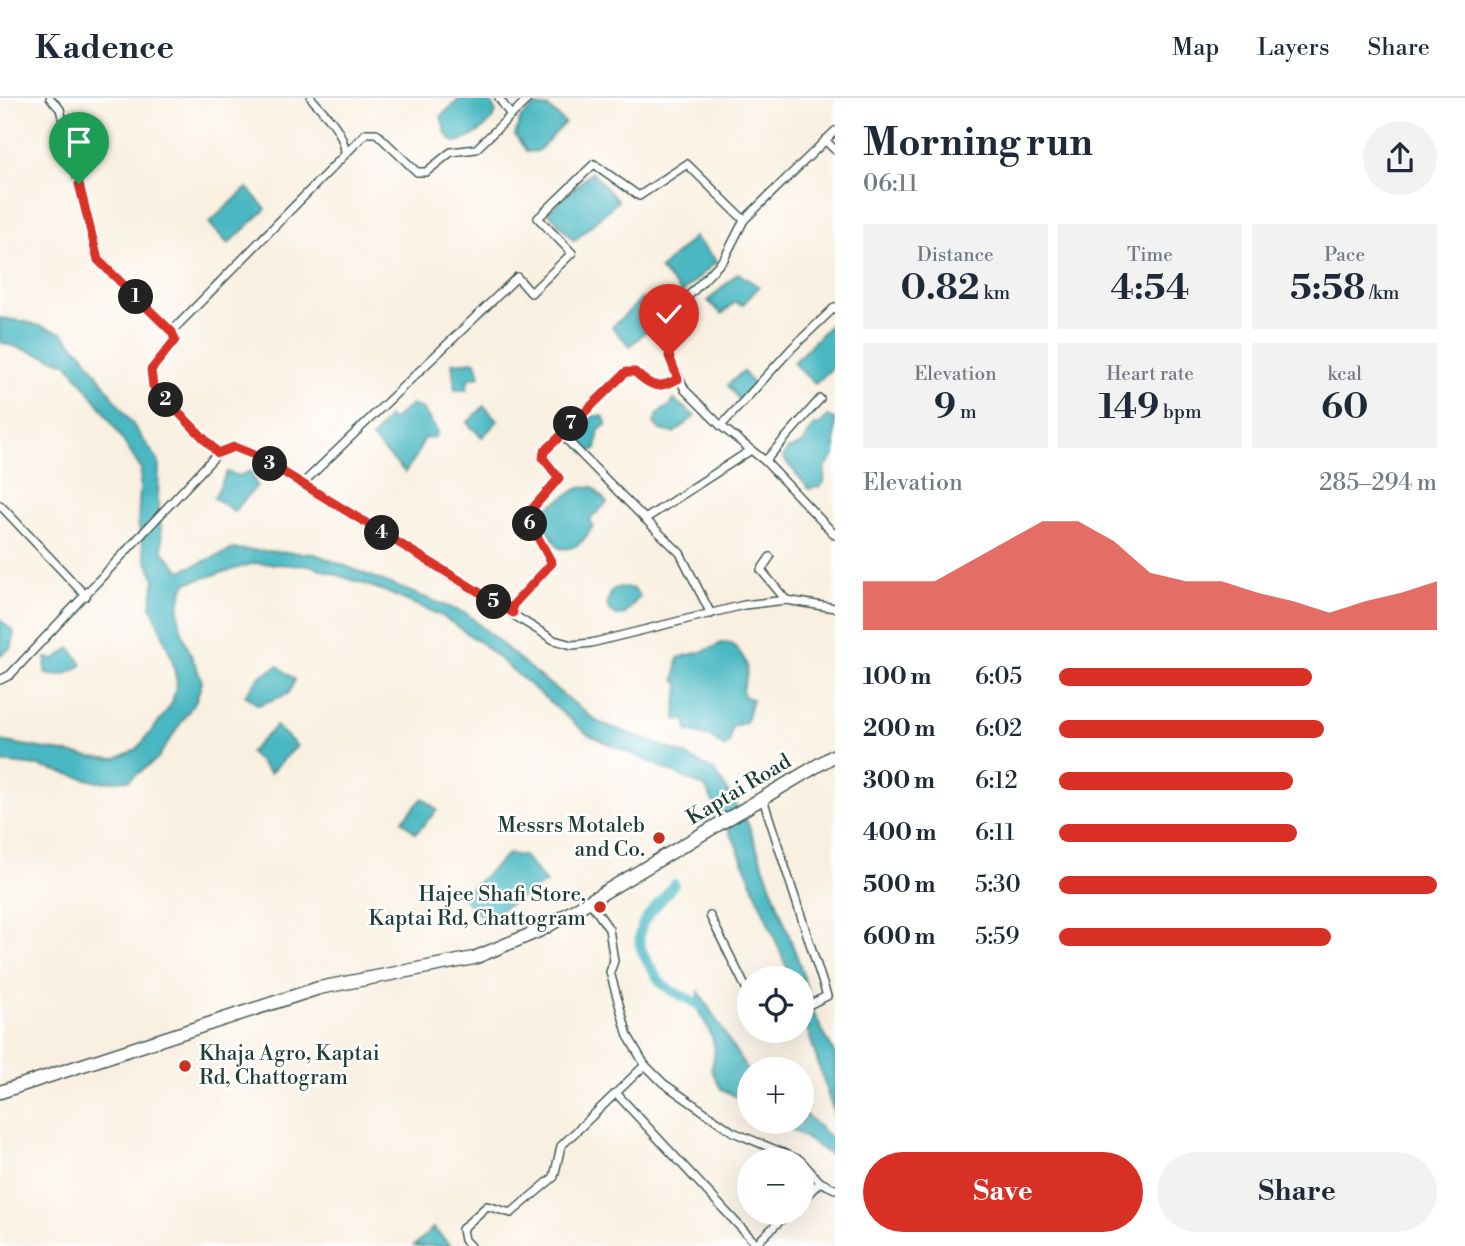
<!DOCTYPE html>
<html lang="en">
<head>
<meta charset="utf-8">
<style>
  :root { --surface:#fff; --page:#f2f2f3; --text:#1f2937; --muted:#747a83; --line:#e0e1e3; --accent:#d93025 }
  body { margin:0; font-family:"Libre Bodoni",serif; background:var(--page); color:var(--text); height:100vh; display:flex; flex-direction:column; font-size:26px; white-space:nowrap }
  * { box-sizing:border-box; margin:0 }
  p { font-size:23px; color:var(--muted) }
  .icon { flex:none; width:38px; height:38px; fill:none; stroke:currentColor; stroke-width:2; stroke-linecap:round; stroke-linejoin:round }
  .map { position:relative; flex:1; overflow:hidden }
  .drawer { display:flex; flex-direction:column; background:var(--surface); width:630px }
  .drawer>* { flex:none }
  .tools { position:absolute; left:737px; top:868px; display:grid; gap:14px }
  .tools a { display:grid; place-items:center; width:77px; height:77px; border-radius:50%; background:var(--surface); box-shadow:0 7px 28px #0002; font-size:35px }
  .pin { position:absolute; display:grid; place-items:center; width:60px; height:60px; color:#fff; margin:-72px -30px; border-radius:50% 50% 50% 0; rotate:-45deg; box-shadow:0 0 7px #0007 }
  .pin .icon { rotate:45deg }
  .km { position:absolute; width:35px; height:35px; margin:-18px; border-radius:50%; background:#222; color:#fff; font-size:19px; line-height:35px; text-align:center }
  .round { display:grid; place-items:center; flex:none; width:74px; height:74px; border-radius:37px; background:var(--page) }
  .head { display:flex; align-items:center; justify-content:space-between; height:119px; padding:0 28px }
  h1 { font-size:38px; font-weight:700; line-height:52px }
  .stats { display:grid; grid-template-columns:repeat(3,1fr); gap:10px; height:119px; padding:7px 28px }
  .stats div { display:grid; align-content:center; border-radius:0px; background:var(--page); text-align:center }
  .stats b { font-size:35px; font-weight:700 }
  .stats small { font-size:19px; font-weight:400 }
  .stats p { font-size:19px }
  .chart { height:196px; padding:14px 28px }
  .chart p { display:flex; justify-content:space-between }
  .chart svg { width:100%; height:126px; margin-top:7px; fill:var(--accent); opacity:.7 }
  .button { display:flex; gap:14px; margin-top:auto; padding:14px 28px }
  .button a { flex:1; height:80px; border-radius:42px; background:var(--accent); color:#fff; font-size:28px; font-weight:700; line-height:80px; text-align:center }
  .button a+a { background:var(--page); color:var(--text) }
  ul { padding:0 28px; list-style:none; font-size:23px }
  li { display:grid; grid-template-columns:112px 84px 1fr; align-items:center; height:52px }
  li i { height:18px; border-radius:9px; background:var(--accent) }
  header { display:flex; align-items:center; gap:42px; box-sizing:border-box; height:98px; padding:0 35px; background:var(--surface); border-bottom:2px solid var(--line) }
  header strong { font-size:33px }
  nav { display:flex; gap:38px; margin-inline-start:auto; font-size:24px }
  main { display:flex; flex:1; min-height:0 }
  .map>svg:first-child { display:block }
  .water { fill:#4ab8c2; stroke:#347a7b; stroke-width:2 }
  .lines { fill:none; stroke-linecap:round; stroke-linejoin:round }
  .canal { stroke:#4ab8c2; stroke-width:10 }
  .minor-casing { stroke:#40584e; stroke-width:10 }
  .primary-casing { stroke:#40584e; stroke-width:15 }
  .minor { stroke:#fff; stroke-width:7 }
  .primary { stroke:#fff; stroke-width:12 }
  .route-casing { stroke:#fff; stroke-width:14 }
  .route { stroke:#d93025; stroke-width:9 }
  .poi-dot { fill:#c8321e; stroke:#fff; stroke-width:2.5 }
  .labels { text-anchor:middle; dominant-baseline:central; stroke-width:5; stroke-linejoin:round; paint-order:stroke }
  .street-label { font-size:21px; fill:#1f3d34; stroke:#fff }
  .poi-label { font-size:21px; fill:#1f3d34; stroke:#fff; text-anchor:end }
</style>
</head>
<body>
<header>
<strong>Kadence</strong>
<nav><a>Map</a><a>Layers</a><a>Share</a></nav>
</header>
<main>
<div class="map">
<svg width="835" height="1148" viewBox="0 0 835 1148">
  <rect width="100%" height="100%" fill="#fff"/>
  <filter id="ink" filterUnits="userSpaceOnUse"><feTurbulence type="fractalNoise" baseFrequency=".0143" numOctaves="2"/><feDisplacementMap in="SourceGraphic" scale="14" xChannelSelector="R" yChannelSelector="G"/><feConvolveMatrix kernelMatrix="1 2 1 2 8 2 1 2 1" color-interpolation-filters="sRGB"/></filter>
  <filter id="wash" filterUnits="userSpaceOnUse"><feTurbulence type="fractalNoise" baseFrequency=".00686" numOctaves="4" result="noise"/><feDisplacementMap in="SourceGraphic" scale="28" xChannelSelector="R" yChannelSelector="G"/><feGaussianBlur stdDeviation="1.57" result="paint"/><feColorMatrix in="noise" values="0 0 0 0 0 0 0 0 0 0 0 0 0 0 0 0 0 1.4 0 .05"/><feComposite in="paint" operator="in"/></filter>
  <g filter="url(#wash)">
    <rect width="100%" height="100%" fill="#f9f0e1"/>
    <g class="water">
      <path d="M461,0h28l7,15c-9,15 -25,27 -42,29l-8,-8 -5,-18z"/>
      <path d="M535,8l14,2 16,15 -27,28 -11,1 -12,-17 6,-18z"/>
      <path d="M592,74l26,29 -44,40 -26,-29z"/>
      <path d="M247,90l19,21 -38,35 -19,-21z"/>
      <path d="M694,139l23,24 -35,32 -22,-24z"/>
      <path d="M738,175l21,14 -17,18 -7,-3 -13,12 -14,-13z"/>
      <path d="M642,201l18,19 -30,28 -18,-19z"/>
      <path d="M0,220l27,4 35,11 21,21 76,108 -1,36 5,54 18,19 53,-22 81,5 152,60 67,58 64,50 81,30 36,19 33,53 52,141 15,51 20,39v62l-33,-105v-34h-11l-56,-136 -30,-55 -118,-53 -105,-90 -40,-28 -58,-25 -72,-25 -57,-3 -69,20c-19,39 4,63 16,99l-6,18 -39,59 -28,21 -31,2 -60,-16 -38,-4v-21l92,16 24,2 21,-10 21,-26 14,-20 5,-20 -5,-24 -21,-53 4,-27 -9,-19 -8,-37 3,-54 -37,-58 -37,-48 -67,-21z"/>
      <path d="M835,222v45l-20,19 -22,-21z"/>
      <path d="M476,263l4,15 -12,3 -1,11h-12l-3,-27z"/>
      <path d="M743,273l11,15 -15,14 -11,-15z"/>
      <path d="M674,302l21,16 -21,17 -14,-3 -6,-7 5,-11 11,-6z"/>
      <path d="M411,307l12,4 14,22 -2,6 -11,1 -7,17 -12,17 -33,-33 16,-22 5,3z"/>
      <path d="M484,308l14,15 -16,16 -15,-14z"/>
      <path d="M592,318h11l4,8 -8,6 -3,19 -11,4 -13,-20z"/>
      <path d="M827,318l8,3v36l-10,12 -1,15 -4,5 -11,2 -26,-31 4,-8 15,-6 12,-19h6z"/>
      <path d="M250,373l7,15 -23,25 -20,-13 13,-26 12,4z"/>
      <path d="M593,389l14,16 -17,16 3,7c-8,14 -17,25 -34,22l-14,-22 -3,-15 37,-23z"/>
      <path d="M620,489l14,2 6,7 -15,18 -8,2 -8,-6 -2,-7 5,-13z"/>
      <path d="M0,522l14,12 -2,15 -12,9z"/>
      <path d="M721,545l11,1c16,15 19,26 10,45l2,7 8,3 -6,23 -14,5 -3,17 -5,4 -14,-11 -23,-6 -1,-11h-10c-2,-16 3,-23 3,-37l-4,-2 3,-23c15,-5 30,-6 43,-15z"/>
      <path d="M70,550l12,16c-9,9 -25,15 -37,9l1,-15 8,2z"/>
      <path d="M278,568l17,14 -7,14 -30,11 -13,-10 15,-19z"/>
      <path d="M276,628l21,20 -27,27 -20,-21z"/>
      <path d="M423,700l14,12 -21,23 -14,-12z"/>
      <path d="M508,756l16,2 22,27 -58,34 -8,-2 -18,-18z"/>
      <path d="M699,894l50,81v30l-28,-14 -10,-20c10,-25 -4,-42 -16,-64z"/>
      <path d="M802,1013l33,31v16l-54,-36h21z"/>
      <path d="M433,1130l18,18h-37z"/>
    </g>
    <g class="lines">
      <path class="canal" d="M674,786c-21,31 -51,42 -24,82 4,6 9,17 16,21 11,9 28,11 37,22"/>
    </g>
  </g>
  <g filter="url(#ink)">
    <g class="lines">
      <g class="minor-casing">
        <g id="minor">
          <path d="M50,0l10,11 38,150 73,73"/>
          <path d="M311,0c14,16 32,31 34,54"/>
          <path d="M499,0l11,16"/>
          <path d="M835,33l-91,89 -20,39 -47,49 -12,23 4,25 16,34 36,36 44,35 70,74"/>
          <path d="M825,42l10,10"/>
          <path d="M721,328l71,-78 43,-41"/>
          <path d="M561,336l65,-62h9c17,16 23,17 44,6"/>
          <path d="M218,355l-65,-67 -2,-16 24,-30 -4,-8 195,-199h10l41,39h9l25,-20 25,-3 53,-51"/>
          <path d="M765,363l55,-62"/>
          <path d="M302,386l215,-207 14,16 41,-40 -34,-35 56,-54 45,32 48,-32 57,56"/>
          <path d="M0,407l86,91"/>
          <path d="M770,459l-9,13 25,30"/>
          <path d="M513,515l-1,-7 40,-43 -26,-47 33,-38 -16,-23 18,-21 84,85"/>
          <path d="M711,516l-31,-61 -35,-34 106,-69"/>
          <path d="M0,582l10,-5 208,-222 16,-6 23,9 297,184 18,5 19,-2 153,-38 42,-5 49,8"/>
          <path d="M763,701l64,197 -25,12"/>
          <path d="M590,804l19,27 5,32 -4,11 18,64 17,29 18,18 70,49 67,28"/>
          <path d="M710,818l39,78"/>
          <path d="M616,995l140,151 32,-31"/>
          <path d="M802,1064l18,20"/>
          <path d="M802,1102l18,-18 15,7"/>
          <path d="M470,1148l-6,-6 -2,-11 25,-23 24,7 43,-36 7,-31 84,-81"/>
        </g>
      </g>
      <g class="primary-casing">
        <path id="primary" d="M0,994l319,-104 155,-30 67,-28 294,-175"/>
      </g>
      <use href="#minor" class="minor"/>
      <use href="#primary" class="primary"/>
    </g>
  </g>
  <g class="lines" filter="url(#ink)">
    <g class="route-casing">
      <path id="route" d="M79,86l19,76 74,72 3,8 -24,30 2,16 65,67 16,-6 23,9 256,157 -1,-7 40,-43 -26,-47 33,-38 -16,-20 1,-6 82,-80h9c17,16 23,17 43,7l-9,-23"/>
    </g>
    <use href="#route" class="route"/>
  </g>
  <g class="poi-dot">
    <circle cx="659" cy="740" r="7"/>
    <circle cx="600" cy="809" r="7"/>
    <circle cx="185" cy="968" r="7"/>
  </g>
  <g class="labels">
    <g class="street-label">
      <text transform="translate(739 692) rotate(-31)">Kaptai Road</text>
    </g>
    <g class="poi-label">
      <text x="645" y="728">Messrs Motaleb<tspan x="645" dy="24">and Co.</tspan></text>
      <text x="586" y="797">Hajee Shafi Store,<tspan x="586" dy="24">Kaptai Rd, Chattogram</tspan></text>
      <text x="199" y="956" text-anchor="start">Khaja Agro, Kaptai<tspan x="199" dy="24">Rd, Chattogram</tspan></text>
    </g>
  </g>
</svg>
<div class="tools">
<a><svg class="icon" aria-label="locate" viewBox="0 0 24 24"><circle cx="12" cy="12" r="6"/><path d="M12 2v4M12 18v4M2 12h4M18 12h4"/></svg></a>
<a>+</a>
<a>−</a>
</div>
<div class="pin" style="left:79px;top:86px;background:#1e9e55"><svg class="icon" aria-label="arrive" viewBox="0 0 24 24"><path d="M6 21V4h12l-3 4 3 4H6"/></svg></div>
<div class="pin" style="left:669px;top:258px;background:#d93025"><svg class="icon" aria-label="check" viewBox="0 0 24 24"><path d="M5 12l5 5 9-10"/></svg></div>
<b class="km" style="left:136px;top:199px">1</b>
<b class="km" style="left:166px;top:302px">2</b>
<b class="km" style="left:270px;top:366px">3</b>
<b class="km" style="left:382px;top:435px">4</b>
<b class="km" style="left:494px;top:504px">5</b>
<b class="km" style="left:530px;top:426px">6</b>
<b class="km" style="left:571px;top:326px">7</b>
</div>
<section class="drawer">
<div class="head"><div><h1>Morning run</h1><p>06:11</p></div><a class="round"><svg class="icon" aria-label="share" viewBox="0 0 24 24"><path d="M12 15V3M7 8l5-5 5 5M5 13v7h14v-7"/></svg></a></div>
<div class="stats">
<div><p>Distance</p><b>0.82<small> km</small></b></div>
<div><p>Time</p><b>4:54</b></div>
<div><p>Pace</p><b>5:58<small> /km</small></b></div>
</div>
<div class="stats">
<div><p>Elevation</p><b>9<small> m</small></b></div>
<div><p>Heart rate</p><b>149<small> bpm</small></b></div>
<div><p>kcal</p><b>60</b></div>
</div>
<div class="chart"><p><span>Elevation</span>285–294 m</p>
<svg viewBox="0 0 160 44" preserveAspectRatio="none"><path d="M0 44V27L10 27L20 27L30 20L40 13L50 6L60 6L70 13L80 24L90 27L100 27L110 31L120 34L130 38L140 34L150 31L160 27V44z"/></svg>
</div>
<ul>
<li><b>100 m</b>6:05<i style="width:67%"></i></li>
<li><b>200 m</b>6:02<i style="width:70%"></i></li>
<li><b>300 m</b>6:12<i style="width:62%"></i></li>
<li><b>400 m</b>6:11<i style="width:63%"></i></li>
<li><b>500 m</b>5:30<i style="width:100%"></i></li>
<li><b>600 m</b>5:59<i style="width:72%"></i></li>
</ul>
<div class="button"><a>Save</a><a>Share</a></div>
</section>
</main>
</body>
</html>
